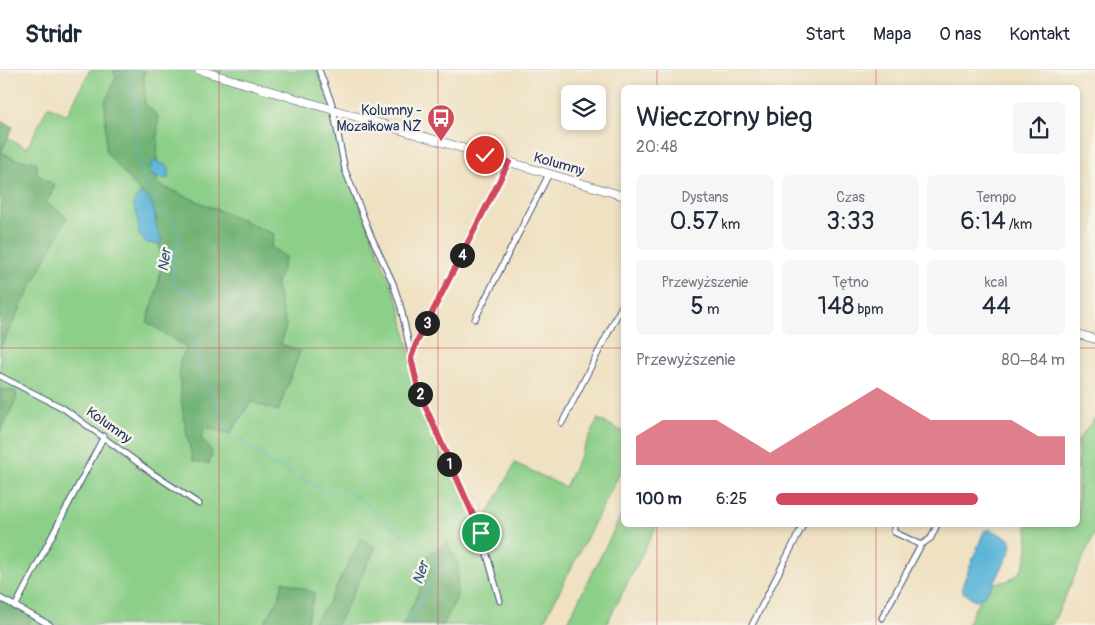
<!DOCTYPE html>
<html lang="pl">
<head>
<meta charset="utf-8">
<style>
  :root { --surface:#fff; --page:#f6f6f7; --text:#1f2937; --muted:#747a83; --line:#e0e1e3; --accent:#d1495b }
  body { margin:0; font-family:Pangolin,sans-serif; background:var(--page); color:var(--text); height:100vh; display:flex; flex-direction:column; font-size:19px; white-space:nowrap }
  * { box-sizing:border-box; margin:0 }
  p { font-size:16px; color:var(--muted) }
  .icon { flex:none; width:28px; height:28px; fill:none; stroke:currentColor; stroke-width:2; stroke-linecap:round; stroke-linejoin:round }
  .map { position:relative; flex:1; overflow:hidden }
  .details { position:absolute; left:621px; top:15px; width:459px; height:442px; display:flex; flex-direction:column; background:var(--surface); border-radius:8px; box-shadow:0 2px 8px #0003 }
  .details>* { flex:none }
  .buttons { position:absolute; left:561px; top:15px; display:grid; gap:10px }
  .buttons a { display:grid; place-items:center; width:45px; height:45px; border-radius:8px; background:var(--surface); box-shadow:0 2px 8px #0003; font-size:25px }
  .pin { position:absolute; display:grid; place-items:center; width:42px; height:42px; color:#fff; margin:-21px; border:2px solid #fff; border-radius:50%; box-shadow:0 1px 5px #0007 }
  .km { position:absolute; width:25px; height:25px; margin:-12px; border-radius:50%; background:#222; color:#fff; font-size:14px; line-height:25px; text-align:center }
  .round { display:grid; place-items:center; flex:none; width:52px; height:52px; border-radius:8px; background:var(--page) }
  .summary { display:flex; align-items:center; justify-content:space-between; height:85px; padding:0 15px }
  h1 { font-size:28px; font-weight:600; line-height:38px }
  .stats { display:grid; grid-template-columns:repeat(3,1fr); gap:8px; height:85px; padding:5px 15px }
  .stats div { display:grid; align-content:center; border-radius:8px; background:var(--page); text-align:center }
  .stats b { font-size:25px; font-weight:600 }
  .stats small { font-size:14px; font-weight:400 }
  .stats p { font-size:14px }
  .chart { height:140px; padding:10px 15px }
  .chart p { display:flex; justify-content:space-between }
  .chart svg { width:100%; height:90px; margin-top:5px; fill:var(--accent); opacity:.7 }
  ul { padding:0 15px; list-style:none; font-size:16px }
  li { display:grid; grid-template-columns:80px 60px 1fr; align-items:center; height:38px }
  li i { height:12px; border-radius:6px; background:var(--accent) }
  header { display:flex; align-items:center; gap:30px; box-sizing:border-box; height:70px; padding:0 25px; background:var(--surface); border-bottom:1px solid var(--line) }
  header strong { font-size:24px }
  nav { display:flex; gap:28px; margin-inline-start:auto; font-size:18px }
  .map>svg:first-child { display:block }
  .green { fill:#8ccf88; stroke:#547f73 }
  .forest { fill:#71b274; stroke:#467069 }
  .water { fill:#59b4d7; stroke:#3a729a }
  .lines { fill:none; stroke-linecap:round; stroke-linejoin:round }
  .stream { stroke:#59b4d7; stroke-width:1 }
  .street-casing { stroke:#3b4a6d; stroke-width:7 }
  .secondary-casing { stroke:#3b4a6d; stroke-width:9 }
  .street { stroke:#fff; stroke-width:5 }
  .secondary { stroke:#fff; stroke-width:8 }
  .route-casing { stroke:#fff; stroke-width:10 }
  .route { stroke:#d1495b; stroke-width:6 }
  .grid { fill:none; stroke:#d1495b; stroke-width:1; stroke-opacity:0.55 }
  .labels { text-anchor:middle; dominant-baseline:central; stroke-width:5; stroke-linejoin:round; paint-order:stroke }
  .poi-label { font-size:14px; fill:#1b2f5e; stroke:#f7f3e8; text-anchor:end }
  .street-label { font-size:14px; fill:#1b2f5e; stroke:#f7f3e8 }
  .water-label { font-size:15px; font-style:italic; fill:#2e5782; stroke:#f7f3e8 }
</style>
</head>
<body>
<header>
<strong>Stridr</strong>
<nav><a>Start</a><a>Mapa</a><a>O nas</a><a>Kontakt</a></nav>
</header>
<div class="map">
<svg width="1095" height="555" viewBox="0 0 1095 555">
  <rect width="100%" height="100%" fill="#f7f3e8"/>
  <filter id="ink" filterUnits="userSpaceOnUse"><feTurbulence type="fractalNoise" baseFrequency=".02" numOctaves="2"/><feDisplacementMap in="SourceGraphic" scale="10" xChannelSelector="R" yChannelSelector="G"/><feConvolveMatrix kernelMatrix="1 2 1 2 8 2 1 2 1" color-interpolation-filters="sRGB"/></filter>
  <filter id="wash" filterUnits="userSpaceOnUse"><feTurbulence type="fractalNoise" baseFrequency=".0096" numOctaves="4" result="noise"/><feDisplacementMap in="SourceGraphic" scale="20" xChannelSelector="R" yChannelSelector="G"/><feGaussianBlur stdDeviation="1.12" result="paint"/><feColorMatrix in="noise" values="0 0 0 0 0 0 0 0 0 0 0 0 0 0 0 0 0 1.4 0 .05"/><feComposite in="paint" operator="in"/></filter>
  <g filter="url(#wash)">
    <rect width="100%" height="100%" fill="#efe1c2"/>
    <g class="green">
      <path d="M90,0h227l11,29 -1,3 7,14 9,46 57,145 16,78 64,144 35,-66 50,24 33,-68 26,13v33l-82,160h-542v-490l27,13 21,-42 19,9z"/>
      <path d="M1095,348v114l-43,93h-85c6,-11 14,-32 24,-40 6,-4 16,-2 22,-7 16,-11 17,-36 13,-53h52v-85z"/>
      <path d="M624,440v15h33l-51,100h-40z"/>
    </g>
    <g class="forest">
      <path d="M113,0h31l1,34 13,12 -1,68 117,50 -3,13 15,10 -10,29 10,39 -5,19 19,7 -22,60 -27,-9 -21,32 -25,-7 -4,10 11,15 -3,12 -16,-3c-8,-31 -15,-67 -13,-99 1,-5 5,-10 7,-14l-40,-26c10,-33 22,-61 6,-94l4,-10 -10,-18 -41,-48 -1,-50 11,-25z"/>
      <path d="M0,51l13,6 -12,25 14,7 21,3 1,12 18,12 -9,17 21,14 -67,131z"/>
      <path d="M1,319l14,2 2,6 -17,36z"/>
      <path d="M361,469l15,8 -39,78h-26l16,-20z"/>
      <path d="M446,472l12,22 -1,33 -14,28h-40l24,-51 -3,-16z"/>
      <path d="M283,511l32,12 -9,32h-43l16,-27z"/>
      <path d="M0,529l33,18 -4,8h-29z"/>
    </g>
    <g class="water">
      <path d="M154,90l15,7 -1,11 -7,1 -10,-4 -1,-8z"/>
      <path d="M139,124h4c19,16 7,28 19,46l-2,4 -13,-1 -8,-8 -2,-20 -4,-11z"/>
      <path d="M989,459l21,10 2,7c-5,12 -23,54 -37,54l-12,-8 -1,-6 22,-55z"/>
    </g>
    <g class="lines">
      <g class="stream">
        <path d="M127,0l10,46v29l6,31 6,16 21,25 10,21c-7,17 -11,34 -3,51l18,5 4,7 -2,8 -8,6 -2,5 10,16 -1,22 5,16 24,49 8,11"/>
        <path d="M238,368l23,16 8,10 14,4 38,21"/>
        <path d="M324,421l13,6 5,-9 17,11"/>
        <path d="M362,431l30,26 39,24 6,8 -1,10 -26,56"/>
      </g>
    </g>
  </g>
  <g filter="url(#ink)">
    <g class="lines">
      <g class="street-casing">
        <g id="street">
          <path d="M319,0l13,34 13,66 26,66 22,47 8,25 18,84 62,141 19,68"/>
          <path d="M475,249l74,-145"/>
          <path d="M412,286l4,-13 93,-181"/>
          <path d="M0,306l63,32 89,65 47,31"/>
          <path d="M562,353l62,-121"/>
          <path d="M894,455v7l27,13"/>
          <path d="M0,528l50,27"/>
          <path d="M15,537l89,-171"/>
          <path d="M882,548l39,-73 10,-7 6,-13"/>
          <path d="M752,555l51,-100"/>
        </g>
      </g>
      <g class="secondary-casing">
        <g id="secondary">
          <path d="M199,0l425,126"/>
          <path d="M1078,264l17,5"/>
        </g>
      </g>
      <use href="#street" class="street"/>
      <use href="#secondary" class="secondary"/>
    </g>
  </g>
  <g class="lines" filter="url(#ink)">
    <g class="route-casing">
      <path id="route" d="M481,463l-62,-141 -8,-34 5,-14 93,-182 -24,-7"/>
    </g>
    <use href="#route" class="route"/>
  </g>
  <path class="grid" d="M219,0v555M438,0v555M657,0v18M876,0v18M0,278h624M1078,278h17M657,455v100M876,455v100"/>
  <defs>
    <g id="bus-pin" transform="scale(1.4375)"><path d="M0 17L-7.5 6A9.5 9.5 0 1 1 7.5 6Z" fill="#d1495b" stroke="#f7f3e8"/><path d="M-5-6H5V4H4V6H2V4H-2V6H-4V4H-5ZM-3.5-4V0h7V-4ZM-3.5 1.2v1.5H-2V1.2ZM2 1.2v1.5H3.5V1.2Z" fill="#fff"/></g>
  </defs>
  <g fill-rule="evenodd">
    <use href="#bus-pin" x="441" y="48"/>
  </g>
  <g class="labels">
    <g class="poi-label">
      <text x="422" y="40">Kolumny -<tspan x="422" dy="16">Mozaikowa NŻ</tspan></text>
    </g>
    <g class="street-label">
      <text transform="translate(559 94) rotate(16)">Kolumny</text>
      <text transform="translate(109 355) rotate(35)">Kolumny</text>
    </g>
    <g class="water-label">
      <text transform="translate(165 190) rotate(-82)">Ner</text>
      <text transform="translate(421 503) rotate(-72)">Ner</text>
    </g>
  </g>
</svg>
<div class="buttons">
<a><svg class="icon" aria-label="layers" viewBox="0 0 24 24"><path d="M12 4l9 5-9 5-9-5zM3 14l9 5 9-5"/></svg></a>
</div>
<div class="pin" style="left:481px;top:463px;background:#1e9e55"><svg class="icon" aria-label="arrive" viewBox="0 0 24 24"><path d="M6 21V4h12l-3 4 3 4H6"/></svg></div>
<div class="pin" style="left:485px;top:85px;background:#d93025"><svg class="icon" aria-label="check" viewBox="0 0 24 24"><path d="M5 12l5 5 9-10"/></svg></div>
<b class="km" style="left:449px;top:394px">1</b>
<b class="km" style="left:420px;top:324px">2</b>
<b class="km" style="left:427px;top:253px">3</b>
<b class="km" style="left:462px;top:185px">4</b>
<section class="details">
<div class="summary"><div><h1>Wieczorny bieg</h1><p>20:48</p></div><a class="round"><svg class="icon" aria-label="share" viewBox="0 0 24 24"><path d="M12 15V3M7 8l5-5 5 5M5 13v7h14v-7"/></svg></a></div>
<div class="stats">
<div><p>Dystans</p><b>0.57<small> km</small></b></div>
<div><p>Czas</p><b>3:33</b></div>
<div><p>Tempo</p><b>6:14<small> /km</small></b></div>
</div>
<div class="stats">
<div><p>Przewyższenie</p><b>5<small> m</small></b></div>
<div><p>Tętno</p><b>148<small> bpm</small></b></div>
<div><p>kcal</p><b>44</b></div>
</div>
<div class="chart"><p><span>Przewyższenie</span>80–84 m</p>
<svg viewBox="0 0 160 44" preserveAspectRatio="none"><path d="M0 44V30L10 22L20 22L30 22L40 30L50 38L60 30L70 22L80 14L90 6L100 14L110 22L120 22L130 22L140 22L150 30L160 30V44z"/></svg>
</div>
<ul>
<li><b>100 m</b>6:25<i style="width:70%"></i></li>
</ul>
</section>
</div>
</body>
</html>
